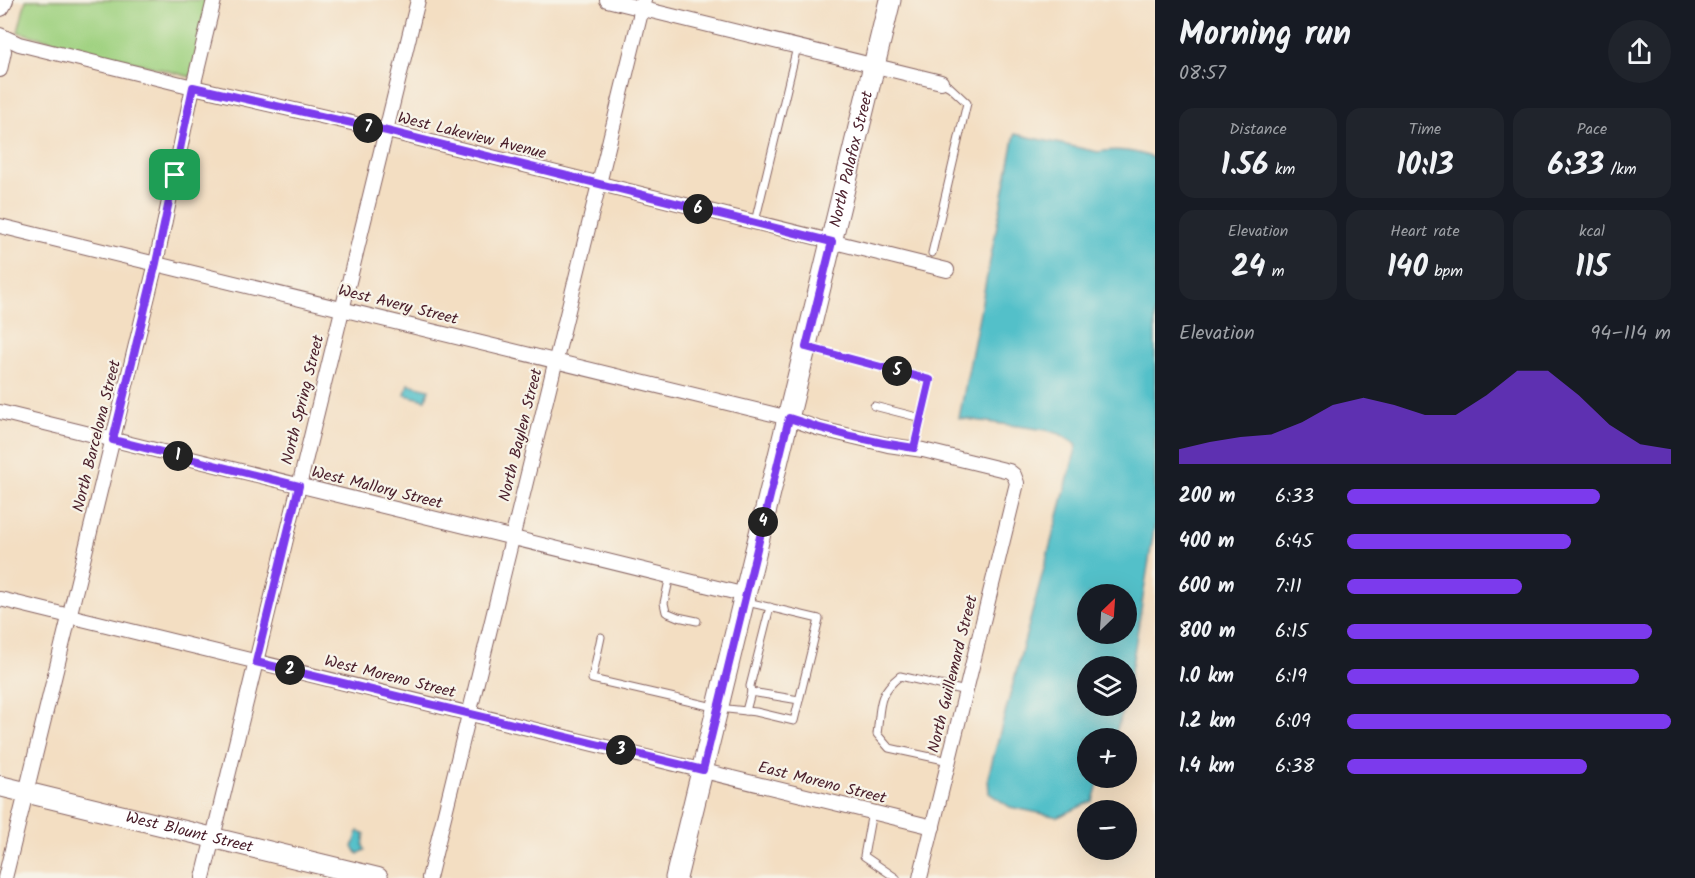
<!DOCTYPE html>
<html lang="en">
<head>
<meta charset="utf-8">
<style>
  :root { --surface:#171b24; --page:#20242c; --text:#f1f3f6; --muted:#9ea1a6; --accent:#7c3aed }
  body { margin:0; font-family:Kalam,sans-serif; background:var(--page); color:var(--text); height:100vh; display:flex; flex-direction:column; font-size:22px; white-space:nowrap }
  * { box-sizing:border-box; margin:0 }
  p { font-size:20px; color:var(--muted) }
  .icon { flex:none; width:33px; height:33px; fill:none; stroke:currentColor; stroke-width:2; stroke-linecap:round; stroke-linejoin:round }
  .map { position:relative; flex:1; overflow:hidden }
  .side { display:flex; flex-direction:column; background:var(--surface); width:540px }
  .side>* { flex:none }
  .needle { width:39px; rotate:25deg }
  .fabs { position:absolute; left:1077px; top:584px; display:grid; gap:12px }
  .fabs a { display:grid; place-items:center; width:60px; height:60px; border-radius:50%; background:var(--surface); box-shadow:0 6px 24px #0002; font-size:30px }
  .pin { position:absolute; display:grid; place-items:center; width:51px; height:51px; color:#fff; margin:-26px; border-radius:12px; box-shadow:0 3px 9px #0006 }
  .km { position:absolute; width:30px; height:30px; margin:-15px; border-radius:50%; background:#222; color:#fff; font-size:16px; line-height:30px; text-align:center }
  .round { display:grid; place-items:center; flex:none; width:63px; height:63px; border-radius:32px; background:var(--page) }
  .overview { display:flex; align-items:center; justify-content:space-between; height:102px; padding:0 24px }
  h1 { font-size:33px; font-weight:700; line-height:45px }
  .metrics { display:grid; grid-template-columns:repeat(3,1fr); gap:9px; height:102px; padding:6px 24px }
  .metrics div { display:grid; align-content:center; border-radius:15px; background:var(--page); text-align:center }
  .metrics b { font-size:30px; font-weight:700 }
  .metrics small { font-size:16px; font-weight:400 }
  .metrics p { font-size:16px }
  .chart { height:168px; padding:12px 24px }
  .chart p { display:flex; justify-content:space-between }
  .chart svg { width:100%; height:108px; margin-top:6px; fill:var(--accent); opacity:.7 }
  ul { padding:0 24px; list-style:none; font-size:20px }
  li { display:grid; grid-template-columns:96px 72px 1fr; align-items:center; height:45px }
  li i { height:15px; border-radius:8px; background:var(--accent) }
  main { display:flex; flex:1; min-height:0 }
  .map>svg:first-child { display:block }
  .green { fill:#a0d281; stroke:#757856; stroke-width:1.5 }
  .water { fill:#52c0c9; stroke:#4e707a; stroke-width:1.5; fill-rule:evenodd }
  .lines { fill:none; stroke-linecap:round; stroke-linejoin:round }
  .lane-casing { stroke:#856260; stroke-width:9 }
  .street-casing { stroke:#856260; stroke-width:16 }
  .secondary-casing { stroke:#856260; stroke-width:22 }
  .primary-casing { stroke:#856260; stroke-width:23 }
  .lane { stroke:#fff; stroke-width:7 }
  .street { stroke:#fff; stroke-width:14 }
  .secondary { stroke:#fff; stroke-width:20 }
  .primary { stroke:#fff; stroke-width:21 }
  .route-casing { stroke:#fff; stroke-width:12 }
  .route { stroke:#7c3aed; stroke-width:8 }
  .labels { text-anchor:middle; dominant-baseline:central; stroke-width:4.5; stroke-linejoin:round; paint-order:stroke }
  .street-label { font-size:16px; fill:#4a1f2b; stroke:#f7f3e8 }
</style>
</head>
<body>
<main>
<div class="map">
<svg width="1155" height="878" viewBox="0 0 1155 878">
  <rect width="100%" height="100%" fill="#f7f3e8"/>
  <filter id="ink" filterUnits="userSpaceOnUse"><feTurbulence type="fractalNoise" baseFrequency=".0167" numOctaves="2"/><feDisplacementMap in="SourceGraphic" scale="12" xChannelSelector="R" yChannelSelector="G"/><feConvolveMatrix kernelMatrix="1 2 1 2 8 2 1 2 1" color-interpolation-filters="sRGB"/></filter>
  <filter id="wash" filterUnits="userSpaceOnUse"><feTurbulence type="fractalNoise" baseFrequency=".008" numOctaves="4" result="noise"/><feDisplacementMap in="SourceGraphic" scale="24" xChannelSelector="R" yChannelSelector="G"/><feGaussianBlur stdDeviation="1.35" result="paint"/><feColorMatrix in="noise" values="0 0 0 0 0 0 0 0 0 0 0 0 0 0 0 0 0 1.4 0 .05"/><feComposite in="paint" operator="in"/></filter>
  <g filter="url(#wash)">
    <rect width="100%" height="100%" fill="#f3dec2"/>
    <path class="green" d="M26,0h182l-17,77 -173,-45z"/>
    <g class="water">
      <path d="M1015,134l83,18c18,-4 40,-1 57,7v364l-28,173 -1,-30h-38v39h37l-11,33h-26v39h12l-7,24 -35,16 -48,-10 -21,-14 -1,-16 89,-332 -17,-11 -14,-4 -87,-12zM1088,594h38v39h-38z"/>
      <path d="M408,384l21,5 -3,11 -21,-5z"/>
      <path d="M358,831l7,3 -2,11 2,5 -7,4 -5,-7z"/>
    </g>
  </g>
  <g filter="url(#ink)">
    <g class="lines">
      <g class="lane-casing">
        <g id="lane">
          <path d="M755,222l42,-175"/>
          <path d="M932,253l35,-150 -17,-16 -9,-5"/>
          <path d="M809,348l121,32 -16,68"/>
          <path d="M874,406l47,12"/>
          <path d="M670,576l-6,27 2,9 12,5 19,4"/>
          <path d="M770,607l-20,79 1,6 48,8"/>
          <path d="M601,637l-9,42 126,29 38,4 38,9 25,-102 -72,-17"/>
          <path d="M746,711l5,-19"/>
          <path d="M949,761l-60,-13 -12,-14c4,-27 -1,-39 23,-58l66,15"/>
          <path d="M872,812l-8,44 32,22"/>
        </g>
      </g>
      <g class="street-casing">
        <g id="street">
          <path d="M607,0l334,82"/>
          <path d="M0,35l19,9 174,43 194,44 560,139"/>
          <path d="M0,43l4,8 -4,19"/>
          <path d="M0,226l789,192 28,10 71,17 35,5 86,21 5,4 3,8 -97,395"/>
          <path d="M0,412l746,183"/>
          <path d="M0,599l933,228"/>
          <path d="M5,878l151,-615 37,-176 21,-87"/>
          <path d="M203,878l215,-878"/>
          <path d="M429,878l215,-878"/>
        </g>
      </g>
      <g class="secondary-casing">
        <g id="secondary">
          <path d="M0,6l3,-6"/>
          <path id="s1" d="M0,786l378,92"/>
        </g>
      </g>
      <g class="primary-casing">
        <g id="primary">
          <path id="s2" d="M676,878l214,-878"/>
        </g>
      </g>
      <use href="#lane" class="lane"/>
      <use href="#street" class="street"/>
      <use href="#secondary" class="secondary"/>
      <use href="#primary" class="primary"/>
    </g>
  </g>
  <g class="lines" filter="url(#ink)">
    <g class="route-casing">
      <path id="route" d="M193,87l194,44 445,111 -26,105 124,33 -16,68c-43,-6 -85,-16 -125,-30l-86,352 -447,-108 43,-176 -186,-46 43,-177z"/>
    </g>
    <use href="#route" class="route"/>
  </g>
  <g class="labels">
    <g class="street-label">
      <text transform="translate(472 136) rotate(14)">West Lakeview Avenue</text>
      <text stroke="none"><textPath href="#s2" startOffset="740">North Palafox Street</textPath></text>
      <text transform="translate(398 305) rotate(14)">West Avery Street</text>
      <text transform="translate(303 400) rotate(-76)">North Spring Street</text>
      <text transform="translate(521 435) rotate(-76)">North Baylen Street</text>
      <text transform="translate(97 436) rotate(-76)">North Barcelona Street</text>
      <text transform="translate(377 488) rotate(14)">West Mallory Street</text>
      <text transform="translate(953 674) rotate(-76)">North Guillemard Street</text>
      <text transform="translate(390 677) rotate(14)">West Moreno Street</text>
      <text transform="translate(822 783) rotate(14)">East Moreno Street</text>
      <text stroke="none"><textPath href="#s1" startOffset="195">West Blount Street</textPath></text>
    </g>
  </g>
</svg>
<div class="fabs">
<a><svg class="needle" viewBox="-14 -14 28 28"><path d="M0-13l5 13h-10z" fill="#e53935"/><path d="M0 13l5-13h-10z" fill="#9ea1a6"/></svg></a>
<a><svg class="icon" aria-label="layers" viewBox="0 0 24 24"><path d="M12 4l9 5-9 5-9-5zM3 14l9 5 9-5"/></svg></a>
<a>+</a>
<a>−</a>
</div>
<div class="pin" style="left:175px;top:175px;background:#1e9e55"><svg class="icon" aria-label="arrive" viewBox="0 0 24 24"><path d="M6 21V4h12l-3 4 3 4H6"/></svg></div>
<b class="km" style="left:178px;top:456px">1</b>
<b class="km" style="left:290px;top:670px">2</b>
<b class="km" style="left:621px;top:750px">3</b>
<b class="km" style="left:763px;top:522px">4</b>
<b class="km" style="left:897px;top:371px">5</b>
<b class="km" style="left:698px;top:209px">6</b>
<b class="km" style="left:368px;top:128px">7</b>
</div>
<section class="side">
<div class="overview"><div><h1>Morning run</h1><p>08:57</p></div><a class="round"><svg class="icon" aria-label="share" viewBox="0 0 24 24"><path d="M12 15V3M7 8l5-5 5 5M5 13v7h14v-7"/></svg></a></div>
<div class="metrics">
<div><p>Distance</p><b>1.56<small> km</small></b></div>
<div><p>Time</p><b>10:13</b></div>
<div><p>Pace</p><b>6:33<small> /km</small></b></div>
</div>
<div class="metrics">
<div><p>Elevation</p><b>24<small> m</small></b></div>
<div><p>Heart rate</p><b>140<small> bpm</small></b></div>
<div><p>kcal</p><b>115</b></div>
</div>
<div class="chart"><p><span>Elevation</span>94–114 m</p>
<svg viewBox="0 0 160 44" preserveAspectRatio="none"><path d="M0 44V38L10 35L20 33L30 32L40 27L50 20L60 17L70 20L80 24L90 24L100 16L110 6L120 6L130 16L140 28L150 36L160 38V44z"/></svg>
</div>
<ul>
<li><b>200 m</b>6:33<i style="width:78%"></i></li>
<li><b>400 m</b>6:45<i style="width:69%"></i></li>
<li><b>600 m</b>7:11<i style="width:54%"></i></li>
<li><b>800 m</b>6:15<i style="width:94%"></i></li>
<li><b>1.0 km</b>6:19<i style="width:90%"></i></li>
<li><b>1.2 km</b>6:09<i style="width:100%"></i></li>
<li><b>1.4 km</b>6:38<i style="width:74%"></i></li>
</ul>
</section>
</main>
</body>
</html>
